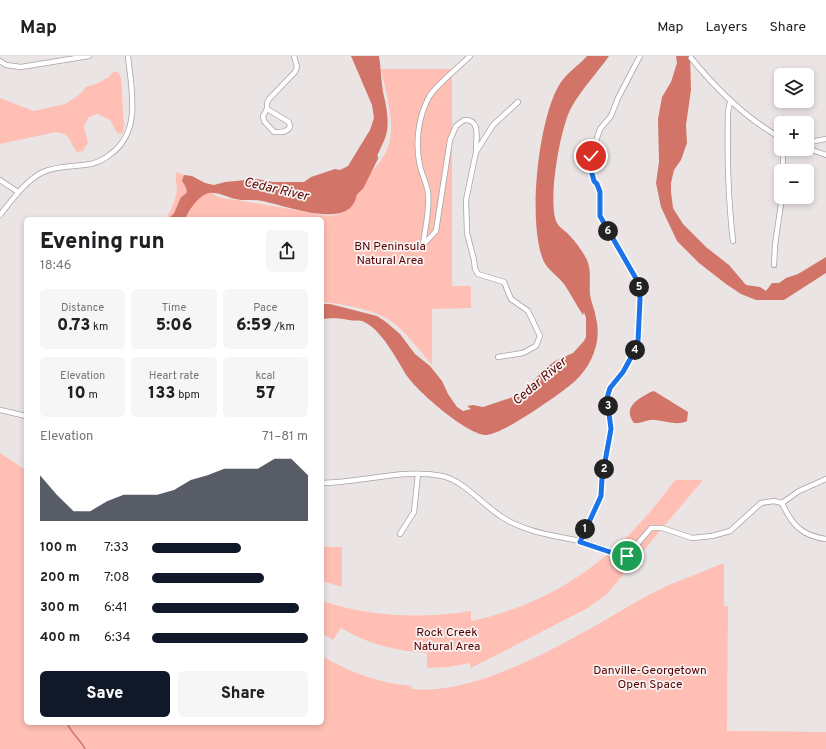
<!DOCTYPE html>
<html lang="en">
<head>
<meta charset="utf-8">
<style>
  :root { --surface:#fff; --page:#f6f6f6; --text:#202124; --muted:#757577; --line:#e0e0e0; --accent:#111827 }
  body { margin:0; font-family:Overpass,sans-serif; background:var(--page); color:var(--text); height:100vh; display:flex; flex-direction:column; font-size:15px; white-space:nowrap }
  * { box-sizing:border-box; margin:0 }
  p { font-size:13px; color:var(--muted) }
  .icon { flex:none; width:22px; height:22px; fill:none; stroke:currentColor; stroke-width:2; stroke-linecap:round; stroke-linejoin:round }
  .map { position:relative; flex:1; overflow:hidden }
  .side { position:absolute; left:24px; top:161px; width:300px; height:508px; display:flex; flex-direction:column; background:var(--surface); border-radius:6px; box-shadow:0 2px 6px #0003 }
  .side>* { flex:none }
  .fabs { position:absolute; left:774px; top:12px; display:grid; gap:8px }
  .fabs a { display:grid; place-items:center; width:40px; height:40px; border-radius:6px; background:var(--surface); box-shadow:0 2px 6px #0003; font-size:20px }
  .pin { position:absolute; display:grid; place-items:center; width:34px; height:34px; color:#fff; margin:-17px; border:2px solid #fff; border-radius:50%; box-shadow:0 1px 4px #0007 }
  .km { position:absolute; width:20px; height:20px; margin:-10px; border-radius:50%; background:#222; color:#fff; font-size:11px; line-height:20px; text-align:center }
  .round { display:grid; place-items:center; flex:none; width:42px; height:42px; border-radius:6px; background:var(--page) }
  .headline { display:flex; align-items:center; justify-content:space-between; height:68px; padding:0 16px }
  h1 { font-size:22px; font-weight:800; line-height:30px }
  .stats { display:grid; grid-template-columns:repeat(3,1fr); gap:6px; height:68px; padding:4px 16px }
  .stats div { display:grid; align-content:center; border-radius:6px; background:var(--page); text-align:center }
  .stats b { font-size:17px; font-weight:800 }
  .stats small { font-size:11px; font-weight:400 }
  .stats p { font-size:11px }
  .chart { height:112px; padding:8px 16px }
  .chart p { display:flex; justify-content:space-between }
  .chart svg { width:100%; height:72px; margin-top:4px; fill:var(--accent); opacity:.7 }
  .primary-button { display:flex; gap:8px; margin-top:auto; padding:8px 16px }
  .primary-button a { flex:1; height:46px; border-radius:6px; background:var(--accent); color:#fff; font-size:16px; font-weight:800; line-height:46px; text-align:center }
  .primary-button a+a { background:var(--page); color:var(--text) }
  ul { padding:0 16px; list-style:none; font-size:13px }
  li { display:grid; grid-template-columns:64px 48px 1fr; align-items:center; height:30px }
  li i { height:10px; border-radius:5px; background:var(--accent) }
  header { display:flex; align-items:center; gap:24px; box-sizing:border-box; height:56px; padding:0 20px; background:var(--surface); border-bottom:1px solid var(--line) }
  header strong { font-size:19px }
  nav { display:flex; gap:22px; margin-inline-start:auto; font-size:14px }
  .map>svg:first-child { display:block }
  .green { fill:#ffbfb5 }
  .water { fill:#d27568 }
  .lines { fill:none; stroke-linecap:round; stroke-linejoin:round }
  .stream { stroke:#d27568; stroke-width:1.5 }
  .river { stroke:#d27568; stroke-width:8 }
  .street-casing { stroke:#a8a3a2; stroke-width:6 }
  .street { stroke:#fff; stroke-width:4.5 }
  .route-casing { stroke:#fff; stroke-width:8 }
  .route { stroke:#1a73e8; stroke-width:5 }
  .labels { text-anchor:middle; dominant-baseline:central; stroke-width:3.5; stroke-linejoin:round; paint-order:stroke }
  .park-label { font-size:12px; fill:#570000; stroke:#f7f2f1 }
  .water-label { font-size:13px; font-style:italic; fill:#590000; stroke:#f7f2f1 }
</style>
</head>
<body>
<header>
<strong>Map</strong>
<nav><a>Map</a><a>Layers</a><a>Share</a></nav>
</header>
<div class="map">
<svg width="826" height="693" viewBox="0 0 826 693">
  <rect width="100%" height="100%" fill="#eae5e4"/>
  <g class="green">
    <path d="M381,13h71v217h19v22l-39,1v56c-9,-11 -26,-32 -37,-41 -16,-14 -52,-20 -73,-22v-83h-156c5,-9 11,-21 11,-31 -1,-6 -2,-10 0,-16l37,16v7l8,3c29,4 57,9 84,14 11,2 19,5 30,3 16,-4 20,-18 27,-31 6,-11 17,-20 23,-32 12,-24 0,-58 -5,-83z"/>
    <path d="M113,16h5l3,6 3,48 -2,8 -5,-1 -7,-13 -12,-6 -9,3 -5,9 4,17 -5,8 -6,1c-9,-11 -4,-17 -21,-20l-56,12v-46l34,13 31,-7 14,-9 7,-8 12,-4 11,-6z"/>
    <path d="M0,397l26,17v253h296v-67c29,17 57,27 90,30v3c71,8 171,-57 233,-92 25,-14 53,-23 79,-34v43h4l-1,125 99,1v17h-826z"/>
    <path d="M675,424h28l-97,115 -20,14 -115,59 -1,-5 -22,4 -21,1v-15c-31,-2 -59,-9 -86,-25l-8,12 -11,-7v-32c49,16 98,18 149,10v10c89,-19 152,-69 204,-141z"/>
    <path d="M322,491h20v40l-20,-6z"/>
  </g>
  <g class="water">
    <path d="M351,0h28c2,12 2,24 4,36 3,13 6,26 4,39 -1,7 -7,18 -10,25 -4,8 -11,14 -16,22 -7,10 0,19 -11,30 -18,16 -67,-3 -88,-7 -9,-2 -18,0 -27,-2 -9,-2 -20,-9 -29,-5 -9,4 -17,16 -21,25h-17c11,-10 27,-22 14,-38l2,-6 8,1 13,7 9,2 11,-3 32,-3 16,3h31l7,-5 24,-8 5,1 8,-4 22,-36 4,-12 -2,-13z"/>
    <path d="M587,0h22c-12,17 -28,34 -38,52 -11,21 -23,91 -15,113 3,7 9,9 14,15 6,6 12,15 16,22 6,11 3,24 4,37 1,7 5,15 6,23 6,23 -4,48 -22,64 -14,12 -69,51 -87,53 -19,1 -69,-43 -80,-59 -11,-17 -25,-47 -45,-55 -4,-1 -9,0 -13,-1 -10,-2 -17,-2 -27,-1v-15h8l47,12 9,6 14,12 15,20 15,12 12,15 6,13 9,13 6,4 8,-2 -4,-3 6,-1 10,2 30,-10 11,-7 22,-22 9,-7 18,-8 11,-12 2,-4v-19l-2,-6 -1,3c-7,-10 -12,-21 -19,-31 -6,-8 -15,-13 -20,-22 -17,-38 -6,-139 14,-175 6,-12 20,-21 29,-31z"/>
    <path d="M676,0h14l1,34 -5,35 1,18 -6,17 -7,10 -3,13v9l2,16 10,16 23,23 23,18 17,20 14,2 6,4 6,-8h7l7,-5 12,-4 28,-17v16l-42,27h-28l-15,-6 -15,-10 -27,-21 -22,-22 -16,-34 -5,-24 3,-21 -1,-43 4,-22 9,-15 6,-19z"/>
    <path d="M654,335l34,21 -1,9c-9,5 -22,0 -32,-1 -8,-1 -13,4 -21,3 -8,-11 -4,-19 8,-26 4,-2 7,-5 12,-6z"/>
  </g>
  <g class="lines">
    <path class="stream" d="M67,667c4,10 13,16 18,26"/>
    <g class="river">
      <path d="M351,139l9,-9 14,-28"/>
      <path d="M176,163l8,-19 10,-8"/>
    </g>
    <g class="street-casing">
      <g id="street">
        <path d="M691,2c26,32 54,60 90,80"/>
        <path d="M0,5l6,4 15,2 68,-11"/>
        <path d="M730,46l-2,10c-1,43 0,86 5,129"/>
        <path d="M267,53l22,13 1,5c-4,6 -9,5 -16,5l-10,-11 -1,-5 4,-7v-6l2,-4 26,-27 2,-5 -3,-11"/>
        <path d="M807,86h3l2,8 14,5"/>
        <path d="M810,86l16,-3"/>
        <path d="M783,115v-22"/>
        <path d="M0,124l18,12"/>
        <path d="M0,159c12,-15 25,-34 43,-43 14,-7 32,-5 48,-8 8,-2 15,-6 21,-11 30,-23 19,-65 16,-97"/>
        <path d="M423,189c2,-17 7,-35 5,-52 -1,-9 -6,-18 -8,-27 -5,-22 -2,-49 9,-69 5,-10 32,-32 41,-41"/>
        <path d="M423,189l13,-14 14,-91 6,-14 8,-6c17,-1 12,18 12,30"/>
        <path d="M774,209l1,-20 7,-48"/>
        <path d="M498,301l25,-4 13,-7 4,-10 -12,-25 -17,-12 -7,-17 -26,-8 -3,-5 -1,-9 -7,-27 -1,-33 10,-48 17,-27 25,-23"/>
        <path d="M0,354l26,6"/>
        <path d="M322,427c40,0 80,-15 120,-7 21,4 42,30 60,41 23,15 50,18 77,24 15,4 29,10 43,15h5l24,-28h11l30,10 20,-2 18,-5 31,-28 13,-2 8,2c10,22 20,33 44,36"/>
        <path d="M782,447l17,-12 27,-12"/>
        <path d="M400,478l14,-22 4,-38"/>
        <path d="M580,486l21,-46 2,-18 8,-49 -4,-31 3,-10 13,-16 11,-20 4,-11 2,-41v-9l-2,-9 -38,-66v-24l-3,-8 -3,-3 -4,-15 1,-10 9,-27 11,-13 7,-18 22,-42"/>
      </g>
    </g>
    <use href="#street" class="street"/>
  </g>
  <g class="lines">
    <g class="route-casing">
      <path id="route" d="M591,100l-1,10 4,15 3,3 3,8v24l38,66 2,9v9l-2,41 -4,11 -11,20 -13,16 -3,10 4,31 -9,49 -1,18 -21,46 42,14h5"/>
    </g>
    <use href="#route" class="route"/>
  </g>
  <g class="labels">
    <g class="park-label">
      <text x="390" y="191">BN Peninsula<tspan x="390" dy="14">Natural Area</tspan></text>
      <text x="447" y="577">Rock Creek<tspan x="447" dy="14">Natural Area</tspan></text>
      <text x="650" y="615">Danville-Georgetown<tspan x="650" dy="14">Open Space</tspan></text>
    </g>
    <g class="water-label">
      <text transform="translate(276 134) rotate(13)">Cedar River</text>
      <text transform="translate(540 326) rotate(-40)">Cedar River</text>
    </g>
  </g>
</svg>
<div class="fabs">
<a><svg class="icon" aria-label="layers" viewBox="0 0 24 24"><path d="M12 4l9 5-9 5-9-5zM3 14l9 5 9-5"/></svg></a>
<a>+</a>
<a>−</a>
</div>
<div class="pin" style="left:627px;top:500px;background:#1e9e55"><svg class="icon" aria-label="arrive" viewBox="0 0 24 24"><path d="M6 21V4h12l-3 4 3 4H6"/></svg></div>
<div class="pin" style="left:591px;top:100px;background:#d93025"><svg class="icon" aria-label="check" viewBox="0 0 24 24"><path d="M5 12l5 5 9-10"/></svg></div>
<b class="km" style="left:585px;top:473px">1</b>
<b class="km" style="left:604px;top:413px">2</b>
<b class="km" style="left:608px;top:350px">3</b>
<b class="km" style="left:635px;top:294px">4</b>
<b class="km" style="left:639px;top:231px">5</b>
<b class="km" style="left:608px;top:175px">6</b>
<section class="side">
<div class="headline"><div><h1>Evening run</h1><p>18:46</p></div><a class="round"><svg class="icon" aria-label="share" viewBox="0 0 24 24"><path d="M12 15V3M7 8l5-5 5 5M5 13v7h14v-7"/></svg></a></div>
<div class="stats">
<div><p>Distance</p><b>0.73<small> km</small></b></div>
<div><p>Time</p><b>5:06</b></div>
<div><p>Pace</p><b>6:59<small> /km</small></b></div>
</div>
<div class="stats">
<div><p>Elevation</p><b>10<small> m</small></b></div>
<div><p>Heart rate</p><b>133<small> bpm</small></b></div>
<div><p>kcal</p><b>57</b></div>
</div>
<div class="chart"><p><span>Elevation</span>71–81 m</p>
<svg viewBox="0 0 160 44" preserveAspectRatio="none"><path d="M0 44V16L10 28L20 38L30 38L40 32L50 28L60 28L70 28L80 25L90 19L100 16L110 12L120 12L130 12L140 6L150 6L160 16V44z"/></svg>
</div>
<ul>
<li><b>100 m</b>7:33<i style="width:57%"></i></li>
<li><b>200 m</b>7:08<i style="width:72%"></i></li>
<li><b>300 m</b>6:41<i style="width:94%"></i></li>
<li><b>400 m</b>6:34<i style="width:100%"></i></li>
</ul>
<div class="primary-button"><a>Save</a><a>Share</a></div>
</section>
</div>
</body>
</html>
